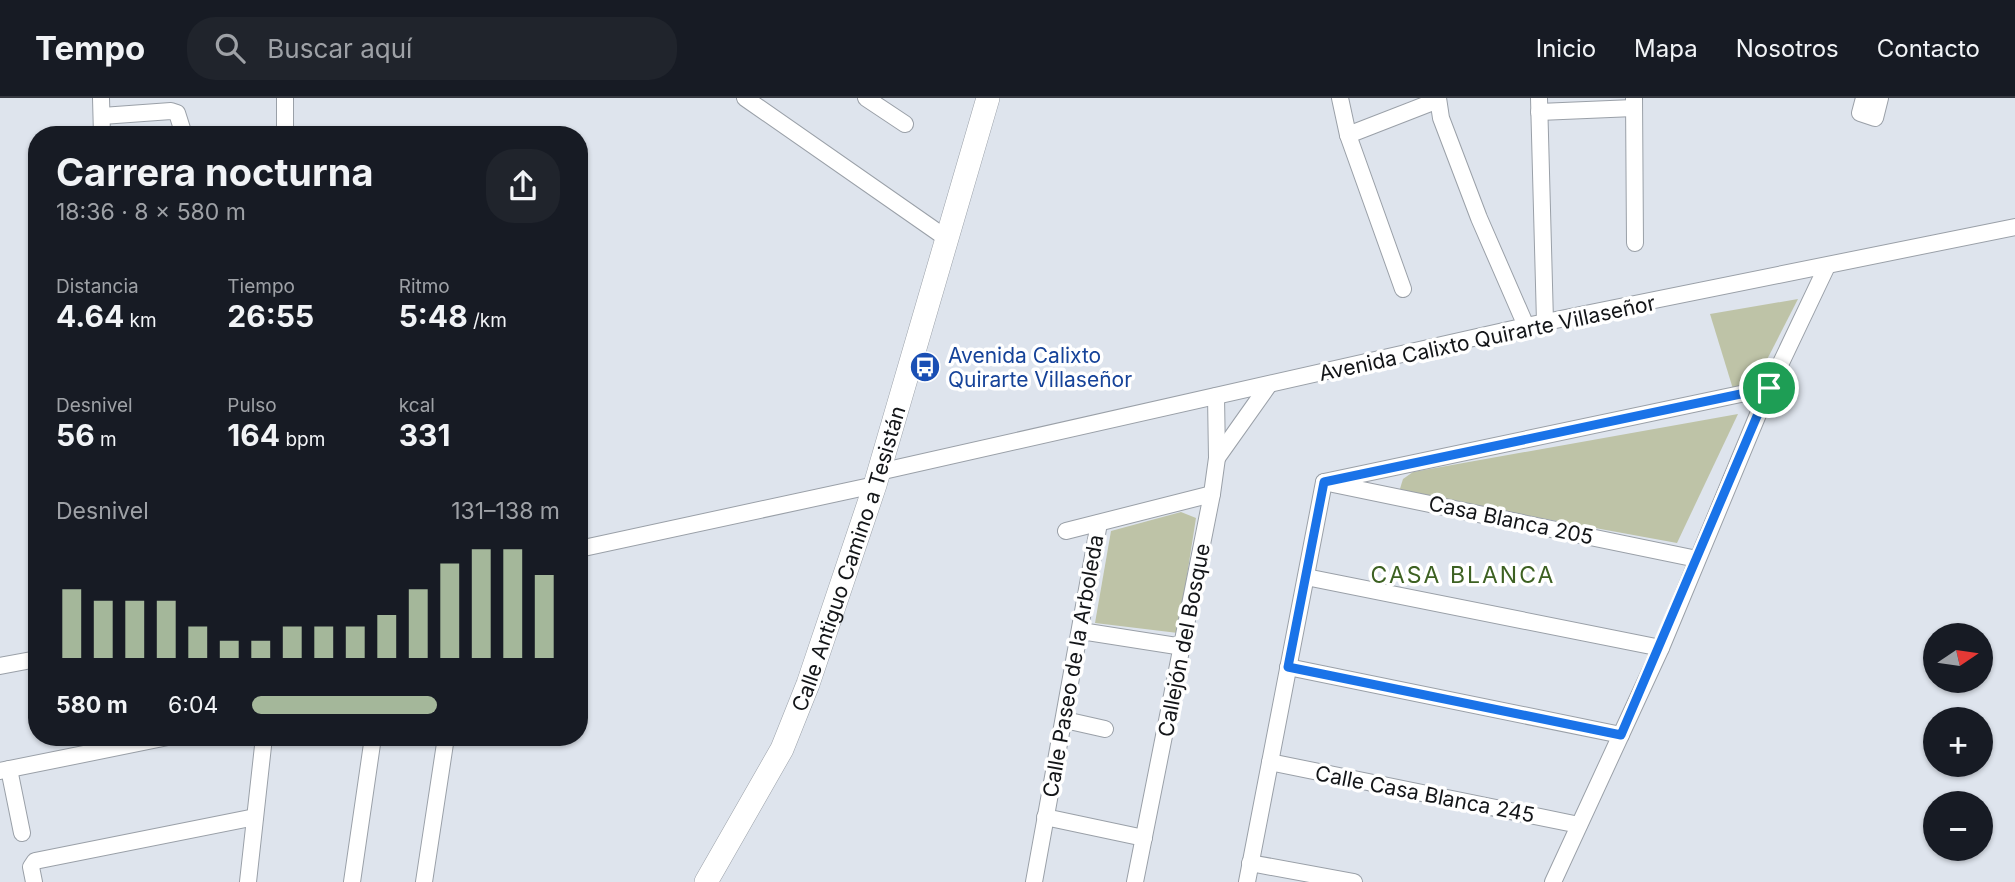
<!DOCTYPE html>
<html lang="es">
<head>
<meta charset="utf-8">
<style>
  :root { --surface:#171b24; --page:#20242c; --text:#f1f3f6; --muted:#9ea1a6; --line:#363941; --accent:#a4b79a }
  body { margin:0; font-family:Inter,sans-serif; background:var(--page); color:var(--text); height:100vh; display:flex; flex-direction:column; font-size:26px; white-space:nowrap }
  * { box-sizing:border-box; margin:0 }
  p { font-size:23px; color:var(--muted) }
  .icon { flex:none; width:38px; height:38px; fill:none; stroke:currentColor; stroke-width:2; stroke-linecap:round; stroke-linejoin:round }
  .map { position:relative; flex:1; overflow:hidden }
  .details { position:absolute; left:28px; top:28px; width:560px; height:620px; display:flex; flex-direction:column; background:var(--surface); border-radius:28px; box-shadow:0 2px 5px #0004 }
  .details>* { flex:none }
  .needle { width:46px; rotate:77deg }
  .buttons { position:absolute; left:1923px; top:525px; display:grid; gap:14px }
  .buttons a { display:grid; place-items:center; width:70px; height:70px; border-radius:50%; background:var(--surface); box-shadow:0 2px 5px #0004; font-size:35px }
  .pin { position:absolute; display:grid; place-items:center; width:60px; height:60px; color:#fff; margin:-30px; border:4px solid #fff; border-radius:50%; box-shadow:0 2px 7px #0007 }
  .round { display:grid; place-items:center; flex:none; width:74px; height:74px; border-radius:28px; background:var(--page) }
  .headline { display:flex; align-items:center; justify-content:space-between; height:119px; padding:0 28px }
  h1 { font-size:38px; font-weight:700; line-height:52px }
  .figures { display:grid; grid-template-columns:repeat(3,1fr); gap:10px; height:119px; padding:7px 28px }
  .figures div { display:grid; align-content:center }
  .figures b { font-size:30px; font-weight:700 }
  .figures small { font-size:19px; font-weight:400 }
  .figures p { font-size:19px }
  .chart { height:196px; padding:14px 28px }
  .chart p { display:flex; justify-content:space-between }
  .chart svg { width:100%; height:126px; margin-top:7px; stroke:var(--accent); stroke-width:6 }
  ul { padding:0 28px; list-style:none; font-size:23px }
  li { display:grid; grid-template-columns:112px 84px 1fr; align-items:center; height:52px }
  li i { height:18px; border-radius:9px; background:var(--accent) }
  header { display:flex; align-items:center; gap:42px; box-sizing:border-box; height:98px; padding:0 35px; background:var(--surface); border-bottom:2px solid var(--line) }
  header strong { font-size:33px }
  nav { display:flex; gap:38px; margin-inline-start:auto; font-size:24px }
  .search { width:490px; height:63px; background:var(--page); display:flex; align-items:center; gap:18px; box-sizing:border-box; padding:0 24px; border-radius:28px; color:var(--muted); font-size:26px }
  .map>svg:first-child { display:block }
  .green { fill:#bec3a7 }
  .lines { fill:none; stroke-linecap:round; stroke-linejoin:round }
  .street-casing { stroke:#9aa0a8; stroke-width:18 }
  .secondary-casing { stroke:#9aa0a8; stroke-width:24 }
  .street { stroke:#fff; stroke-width:16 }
  .secondary { stroke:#fff; stroke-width:23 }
  .route-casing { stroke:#fff; stroke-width:14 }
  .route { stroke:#1a73e8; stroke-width:9 }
  .labels { text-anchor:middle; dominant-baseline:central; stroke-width:7; stroke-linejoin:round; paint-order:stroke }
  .street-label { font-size:21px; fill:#131518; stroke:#fff }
  .transit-label { font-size:21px; fill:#164399; stroke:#fff; text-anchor:start }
  .neighbourhood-label { font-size:23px; letter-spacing:2px; fill:#3d6122; stroke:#fff }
</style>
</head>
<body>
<header>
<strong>Tempo</strong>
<div class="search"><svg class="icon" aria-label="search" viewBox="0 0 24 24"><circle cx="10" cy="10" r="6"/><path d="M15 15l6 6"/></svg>Buscar aquí</div>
<nav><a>Inicio</a><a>Mapa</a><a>Nosotros</a><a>Contacto</a></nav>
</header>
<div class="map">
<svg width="2015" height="784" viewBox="0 0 2015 784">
  <rect width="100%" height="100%" fill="#dee4ed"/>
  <g class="green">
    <path d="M1798,201l-42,82 -23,8 -23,-75z"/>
    <path d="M1738,316l-61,129 -278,-51 4,-13 10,-7z"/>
    <path d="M1181,414l15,6 -18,115 -83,-10 16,-92z"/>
  </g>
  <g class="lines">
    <g class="street-casing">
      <g id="street">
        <path d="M101,0l1,37"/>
        <path d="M285,0v37"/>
        <path d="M745,0l201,140"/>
        <path d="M866,0l39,26"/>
        <path d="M1340,0l8,37 55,154"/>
        <path d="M1438,0l3,20 38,100 47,108"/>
        <path d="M1539,0l6,224"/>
        <path d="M1634,0l1,145"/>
        <path d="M1864,0l-4,15 15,5 5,-20"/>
        <path d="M1539,14l95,-4"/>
        <path d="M102,18l69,-5 6,2 7,22"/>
        <path d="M1348,37l90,-35"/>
        <path d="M1217,360l51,-72"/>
        <path d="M879,374l647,-146 489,-99"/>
        <path d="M1324,384l445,-94"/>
        <path d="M1333,386l364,75"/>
        <path d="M1066,433l146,-37"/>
        <path d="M579,451l296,-64"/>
        <path d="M1306,479l355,71"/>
        <path d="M1081,533l102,16"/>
        <path d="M0,568l37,-7"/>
        <path d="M1288,569l333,68"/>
        <path d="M1065,622l40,9"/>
        <path d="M1270,664l309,63"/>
        <path d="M9,671l13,64"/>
        <path d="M0,673l168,-34"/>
        <path d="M1045,719l99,21"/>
        <path d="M1250,765l104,19"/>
        <path d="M34,784l-3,-15 4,-6 220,-44"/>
        <path d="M248,784l16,-145"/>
        <path d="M352,784l21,-145"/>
        <path d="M424,784l22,-145"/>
        <path d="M1034,784l65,-359"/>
        <path d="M1135,784l77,-388 5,-36 -1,-62"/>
        <path d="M1247,784l77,-400"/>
        <path d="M1553,784l108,-234 108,-260 58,-122"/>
      </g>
    </g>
    <g class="secondary-casing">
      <g id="secondary">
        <path id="s1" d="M706,784l76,-133 26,-65 67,-199 113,-387"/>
      </g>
    </g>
    <use href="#street" class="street"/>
    <use href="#secondary" class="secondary"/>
  </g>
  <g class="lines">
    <g class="route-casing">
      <path id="route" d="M1769,290l-148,347 -333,-68 36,-185z"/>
    </g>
    <use href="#route" class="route"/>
  </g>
  <defs>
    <g id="bus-disc" transform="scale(1.575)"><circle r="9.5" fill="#1a4fb4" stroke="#fff"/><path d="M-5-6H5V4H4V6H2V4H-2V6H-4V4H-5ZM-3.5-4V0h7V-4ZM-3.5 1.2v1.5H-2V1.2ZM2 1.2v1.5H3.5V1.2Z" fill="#fff"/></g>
  </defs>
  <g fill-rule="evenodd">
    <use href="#bus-disc" x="925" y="269"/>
  </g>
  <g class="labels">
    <g class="street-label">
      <text transform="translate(1487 240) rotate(-12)">Avenida Calixto Quirarte Villaseñor</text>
      <text transform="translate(1511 422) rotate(12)">Casa Blanca 205</text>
      <text stroke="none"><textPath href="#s1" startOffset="355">Calle Antiguo Camino a Tesistán</textPath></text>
      <text transform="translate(1184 542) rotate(-79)">Callejón del Bosque</text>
      <text transform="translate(1073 568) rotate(-80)">Calle Paseo de la Arboleda</text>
      <text transform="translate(1425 696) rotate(11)">Calle Casa Blanca 245</text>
    </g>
    <g class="transit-label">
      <text x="948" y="257">Avenida Calixto<tspan x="948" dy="24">Quirarte Villaseñor</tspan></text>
    </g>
    <g class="neighbourhood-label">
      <text x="1463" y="477">CASA BLANCA</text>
    </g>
  </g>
</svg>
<div class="buttons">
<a><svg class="needle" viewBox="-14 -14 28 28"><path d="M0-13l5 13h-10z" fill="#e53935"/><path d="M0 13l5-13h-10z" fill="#9ea1a6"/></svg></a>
<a>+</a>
<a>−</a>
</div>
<div class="pin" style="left:1769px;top:290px;background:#1e9e55"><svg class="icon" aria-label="arrive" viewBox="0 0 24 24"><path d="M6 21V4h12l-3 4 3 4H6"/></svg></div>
<section class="details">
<div class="headline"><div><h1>Carrera nocturna</h1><p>18:36 · 8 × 580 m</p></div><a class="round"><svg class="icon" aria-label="share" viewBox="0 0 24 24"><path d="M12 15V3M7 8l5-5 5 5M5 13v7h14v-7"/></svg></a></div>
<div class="figures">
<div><p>Distancia</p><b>4.64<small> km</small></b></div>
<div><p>Tiempo</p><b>26:55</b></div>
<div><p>Ritmo</p><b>5:48<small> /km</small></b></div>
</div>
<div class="figures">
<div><p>Desnivel</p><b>56<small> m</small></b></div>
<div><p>Pulso</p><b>164<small> bpm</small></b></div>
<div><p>kcal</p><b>331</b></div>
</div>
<div class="chart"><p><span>Desnivel</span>131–138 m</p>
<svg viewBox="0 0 160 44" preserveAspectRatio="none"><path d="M5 44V20M15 44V24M25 44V24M35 44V24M45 44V33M55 44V38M65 44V38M75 44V33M85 44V33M95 44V33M105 44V29M115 44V20M125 44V11M135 44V6M145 44V6M155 44V15"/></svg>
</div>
<ul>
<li><b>580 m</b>6:04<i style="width:60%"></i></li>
</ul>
</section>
</div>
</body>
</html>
